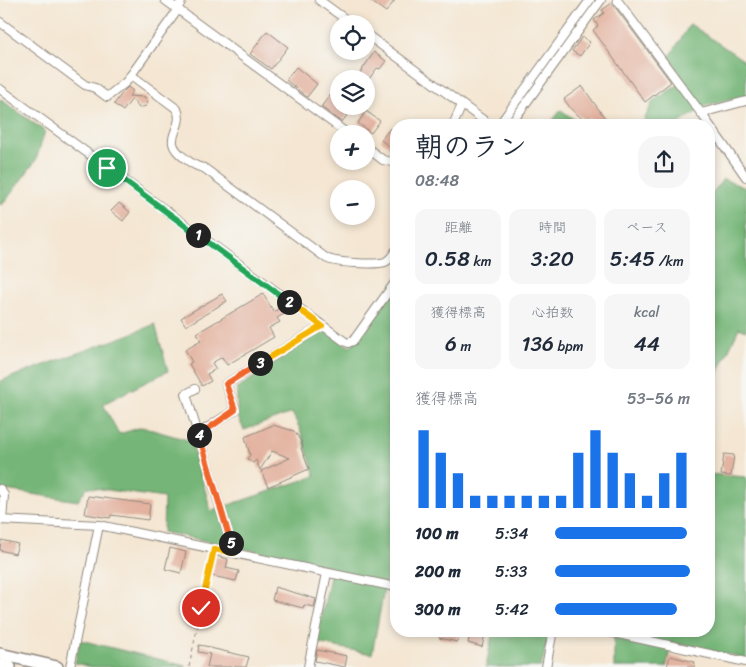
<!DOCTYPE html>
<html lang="ja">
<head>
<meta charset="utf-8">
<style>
  :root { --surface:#fff; --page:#f6f6f7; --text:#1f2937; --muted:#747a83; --accent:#1a73e8 }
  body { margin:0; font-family:Sriracha,"Klee One",sans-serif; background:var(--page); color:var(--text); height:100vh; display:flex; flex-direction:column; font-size:19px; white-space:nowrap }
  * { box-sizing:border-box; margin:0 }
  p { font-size:16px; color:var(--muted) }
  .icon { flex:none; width:28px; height:28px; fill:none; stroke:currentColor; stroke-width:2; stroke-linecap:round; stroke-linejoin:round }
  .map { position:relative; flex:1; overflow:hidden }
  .panel { position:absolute; left:390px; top:119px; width:325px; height:518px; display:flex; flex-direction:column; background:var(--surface); border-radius:20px; box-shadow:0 2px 8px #0003 }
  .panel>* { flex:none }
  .fabs { position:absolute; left:330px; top:15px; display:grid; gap:10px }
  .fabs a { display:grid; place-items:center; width:45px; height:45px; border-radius:50%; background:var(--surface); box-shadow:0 2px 8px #0003; font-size:25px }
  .pin { position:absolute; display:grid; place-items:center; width:42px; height:42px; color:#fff; margin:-21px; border:2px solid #fff; border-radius:50%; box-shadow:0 1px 5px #0007 }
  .km { position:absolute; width:25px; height:25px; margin:-12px; border-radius:50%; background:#222; color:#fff; font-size:14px; line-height:25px; text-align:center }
  .round { display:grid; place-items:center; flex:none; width:52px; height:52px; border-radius:20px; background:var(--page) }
  .head { display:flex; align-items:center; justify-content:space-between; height:85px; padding:0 25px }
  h1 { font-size:28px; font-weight:600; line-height:38px }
  .figures { display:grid; grid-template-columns:repeat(3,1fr); gap:8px; height:85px; padding:5px 25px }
  .figures div { display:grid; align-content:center; border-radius:12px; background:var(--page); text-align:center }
  .figures b { font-size:21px; font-weight:600 }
  .figures small { font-size:14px; font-weight:400 }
  .figures p { font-size:14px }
  .chart { height:140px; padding:10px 25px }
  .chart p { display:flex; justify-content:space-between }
  .chart svg { width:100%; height:90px; margin-top:5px; stroke:var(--accent); stroke-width:6 }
  ul { padding:0 25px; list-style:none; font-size:16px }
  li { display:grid; grid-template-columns:80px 60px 1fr; align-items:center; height:38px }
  li i { height:12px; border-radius:6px; background:var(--accent) }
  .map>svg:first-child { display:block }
  .forest { fill:#74b577; stroke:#507051 }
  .building { fill:#e3b3a0 }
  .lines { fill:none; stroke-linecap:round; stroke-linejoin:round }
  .minor-casing { stroke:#90887e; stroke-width:10 }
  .highway-casing { stroke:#90887e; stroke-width:14 }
  .path { stroke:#90887e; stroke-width:1; stroke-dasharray:4 4; stroke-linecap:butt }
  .minor { stroke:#fff; stroke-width:8 }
  .highway { stroke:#fff; stroke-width:11 }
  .split-1-casing { stroke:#fff; stroke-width:10 }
  .split-2-casing { stroke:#fff; stroke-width:10 }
  .split-3-casing { stroke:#fff; stroke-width:10 }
  .split-4-casing { stroke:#fff; stroke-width:10 }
  .split-5-casing { stroke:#fff; stroke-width:10 }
  .split-6-casing { stroke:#fff; stroke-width:10 }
  .split-1 { stroke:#22a559; stroke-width:6 }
  .split-2 { stroke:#22a559; stroke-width:6 }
  .split-3 { stroke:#f5b400; stroke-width:6 }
  .split-4 { stroke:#f0652b; stroke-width:6 }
  .split-5 { stroke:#f0652b; stroke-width:6 }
  .split-6 { stroke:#f5b400; stroke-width:6 }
</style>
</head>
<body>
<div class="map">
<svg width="746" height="667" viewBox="0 0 746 667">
  <rect width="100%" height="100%" fill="#f6f6f2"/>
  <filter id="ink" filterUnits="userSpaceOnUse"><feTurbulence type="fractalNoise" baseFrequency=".02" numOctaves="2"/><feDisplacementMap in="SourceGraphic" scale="10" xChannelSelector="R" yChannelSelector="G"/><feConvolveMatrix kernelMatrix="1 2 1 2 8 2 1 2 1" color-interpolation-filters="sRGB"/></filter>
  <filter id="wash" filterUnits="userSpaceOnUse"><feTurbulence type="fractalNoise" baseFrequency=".0096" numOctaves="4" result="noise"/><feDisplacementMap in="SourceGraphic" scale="20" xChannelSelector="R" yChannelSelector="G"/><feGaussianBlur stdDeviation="1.12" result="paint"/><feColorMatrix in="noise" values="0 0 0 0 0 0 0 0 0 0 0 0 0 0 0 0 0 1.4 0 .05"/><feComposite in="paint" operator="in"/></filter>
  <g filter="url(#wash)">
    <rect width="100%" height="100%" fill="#f4e6d2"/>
    <g class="forest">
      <path d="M690,24l56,38v34l-41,10 -28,19h-35l11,-24 31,-20 -15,-23z"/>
      <path d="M0,99l45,32 -9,29 -32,43 -4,2z"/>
      <path d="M561,110l21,15h-33z"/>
      <path d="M723,179l23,9v143l-7,-3 -26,56 -4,6v-192z"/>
      <path d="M396,285v296l-10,-2 -14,75 -56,-11 16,-76 -169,-35 1,-34 -77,-11 -9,14 -73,-11 -5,-2v-107l128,-46 27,-11 13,47 -65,33 16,30 23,-7 49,14 20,70 104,-35 -15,-47 -8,-16 -48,17 -7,-15v-26l86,-60 27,18z"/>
      <path d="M709,474l37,3v181l-74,-15 -6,24h-52v-37h95z"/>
      <path d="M493,630h57l-9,37h-55z"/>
      <path d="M80,640l106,26v1h-95l-16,-4z"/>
    </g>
    <g id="blocks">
      <g class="building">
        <path d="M369,0h26l-9,12z"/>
        <path d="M612,3l59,79 -26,20 -52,-72 5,-4 -4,-6 10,-7 -2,-3z"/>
        <path d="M267,31l21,16 -17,22 -21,-15z"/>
        <path d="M582,37l8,5 -10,14 -8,-5z"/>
        <path d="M374,52l12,9 -6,8 -3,-1 -8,11 -9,-6z"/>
        <path d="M296,67l21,17 -10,13 -21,-17z"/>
        <path d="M339,83v23h15l-12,16 -21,-15z"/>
        <path d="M582,86l28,39h-16l-5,-7 -4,3 -14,-12 -7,-10z"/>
        <path d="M128,87l5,4 -4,5 16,1 3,5 -2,4 -7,2 -7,-9 -9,12 -9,-7 9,-12z"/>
        <path d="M366,111l14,10 -9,12 -13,-10z"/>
        <path d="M390,128l6,5v14l-2,3 -13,-10z"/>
        <path d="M119,203l11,9 -7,9 -12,-10z"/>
        <path d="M222,294l5,7 -41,25 -5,-8z"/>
        <path d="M263,294l11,18 6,-4 4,6 -7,4 3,4 -11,6 5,9 -47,28 -5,-8 -10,6 4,6 -9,5 4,7 -9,5 -13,-22 3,-2 -7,-12 16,-9 -4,-8z"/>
        <path d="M273,425l21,6 7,10 2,6 -2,1 8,21 -41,18 -7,-16 29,-13 -18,-7 -12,19 -4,-10 -3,3 -6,-4 3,-4 -5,-18z"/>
        <path d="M724,454l10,1 -3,21 -10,-1z"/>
        <path d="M88,496l62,8 -2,16 -37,-5 -1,3 -25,-4z"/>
        <path d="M1,540l17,4 -3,10 -15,-4z"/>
        <path d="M170,548l16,4 -5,21 -16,-4z"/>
        <path d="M216,556l12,3 -2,9 13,3 -3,10 -24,-5z"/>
        <path d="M275,587l41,12 -2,8 -10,-2 -1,3 -31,-8z"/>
        <path d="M441,630l18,1 -2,11 -18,-4z"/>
        <path d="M476,630h10l-4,17 -14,-4 2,-9 5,2z"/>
        <path d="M199,645l11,2v1l39,9 -3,10h-39l3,-13 -12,-2z"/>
        <path d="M317,650l30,6 -2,11 -30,-6z"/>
        <path d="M670,656l25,6 -1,5h-27z"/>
      </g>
    </g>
  </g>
  <g filter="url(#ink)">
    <use href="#blocks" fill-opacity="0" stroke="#90887e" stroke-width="1"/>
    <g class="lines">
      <g class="minor-casing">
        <g id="minor">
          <path d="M165,0l183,134"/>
          <path d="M319,0l33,24"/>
          <path d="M617,0l84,113 45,-12"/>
          <path d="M0,22l85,63 10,3 12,9 19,-15 48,-67 8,-15"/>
          <path d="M366,34l124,91"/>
          <path d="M131,75l46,34c9,21 -20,30 9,50 6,5 11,8 18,9l122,90c8,5 50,7 59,4 5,-2 8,-7 11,-12"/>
          <path d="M0,89l344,252 4,2 5,-2 43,-60"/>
          <path d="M701,113l45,64"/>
          <path d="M453,125l9,-20"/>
          <path d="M499,125l91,-125"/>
          <path d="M510,125l91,-125"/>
          <path d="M366,147l17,13 13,3"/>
          <path d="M195,389l-9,5 12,40"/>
          <path d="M0,489l4,6 -2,25"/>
          <path d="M0,520l99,5 297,62"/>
          <path d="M234,553l-36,-119 37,-24 -9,-26 96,-58"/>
          <path d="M600,630l146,32"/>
          <path d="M70,667l29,-142"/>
          <path d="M308,667l19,-94"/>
          <path d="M546,667l7,-37"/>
        </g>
      </g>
      <g class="highway-casing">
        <g id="highway">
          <path d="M0,654l57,13"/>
          <path d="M0,665l10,2"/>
        </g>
      </g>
      <path class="path" d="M189,667l23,-109"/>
      <use href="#minor" class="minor"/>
      <use href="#highway" class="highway"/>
    </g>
  </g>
  <g class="lines" filter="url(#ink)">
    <g class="split-1-casing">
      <path id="split-1" d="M107,168l91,67"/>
    </g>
    <g class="split-2-casing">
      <path id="split-2" d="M198,235l91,67"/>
    </g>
    <g class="split-3-casing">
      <path id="split-3" d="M260,363l62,-37 -33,-24"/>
    </g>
    <g class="split-4-casing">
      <path id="split-4" d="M199,435l36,-25 -9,-26 34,-21"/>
    </g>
    <g class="split-5-casing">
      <path id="split-5" d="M199,435l32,108"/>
    </g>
    <g class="split-6-casing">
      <path id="split-6" d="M201,608l13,-59 20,4 -3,-10"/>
    </g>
    <use href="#split-1" class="split-1"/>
    <use href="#split-2" class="split-2"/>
    <use href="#split-3" class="split-3"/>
    <use href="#split-4" class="split-4"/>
    <use href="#split-5" class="split-5"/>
    <use href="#split-6" class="split-6"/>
  </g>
</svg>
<div class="fabs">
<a><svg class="icon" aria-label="locate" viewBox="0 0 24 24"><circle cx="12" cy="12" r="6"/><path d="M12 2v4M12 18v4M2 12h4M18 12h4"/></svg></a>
<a><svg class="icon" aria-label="layers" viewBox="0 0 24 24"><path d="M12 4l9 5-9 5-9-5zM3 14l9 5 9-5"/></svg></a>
<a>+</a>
<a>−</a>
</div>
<div class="pin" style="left:107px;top:168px;background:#1e9e55"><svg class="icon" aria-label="arrive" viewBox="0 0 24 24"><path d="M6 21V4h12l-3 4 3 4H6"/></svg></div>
<div class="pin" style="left:201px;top:608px;background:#d93025"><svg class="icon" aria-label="check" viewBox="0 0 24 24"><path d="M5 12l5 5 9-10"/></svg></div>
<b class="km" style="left:198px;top:235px">1</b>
<b class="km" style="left:289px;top:302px">2</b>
<b class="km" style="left:260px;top:363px">3</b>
<b class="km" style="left:199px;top:435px">4</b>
<b class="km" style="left:231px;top:543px">5</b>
<section class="panel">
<div class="head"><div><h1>朝のラン</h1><p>08:48</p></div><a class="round"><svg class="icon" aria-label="share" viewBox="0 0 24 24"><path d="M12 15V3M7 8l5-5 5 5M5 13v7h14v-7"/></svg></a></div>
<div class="figures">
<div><p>距離</p><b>0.58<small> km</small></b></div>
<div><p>時間</p><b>3:20</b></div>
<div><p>ペース</p><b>5:45<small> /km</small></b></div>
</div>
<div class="figures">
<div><p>獲得標高</p><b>6<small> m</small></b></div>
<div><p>心拍数</p><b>136<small> bpm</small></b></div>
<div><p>kcal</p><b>44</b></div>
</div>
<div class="chart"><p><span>獲得標高</span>53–56 m</p>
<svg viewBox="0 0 160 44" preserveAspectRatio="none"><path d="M5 44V6M15 44V17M25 44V27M35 44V38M45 44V38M55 44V38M65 44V38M75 44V38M85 44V38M95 44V17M105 44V6M115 44V17M125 44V27M135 44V38M145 44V27M155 44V17"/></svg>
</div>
<ul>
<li><b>100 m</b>5:34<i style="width:98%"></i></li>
<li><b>200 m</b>5:33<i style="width:100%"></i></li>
<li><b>300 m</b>5:42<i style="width:90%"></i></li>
</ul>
</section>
</div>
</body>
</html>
